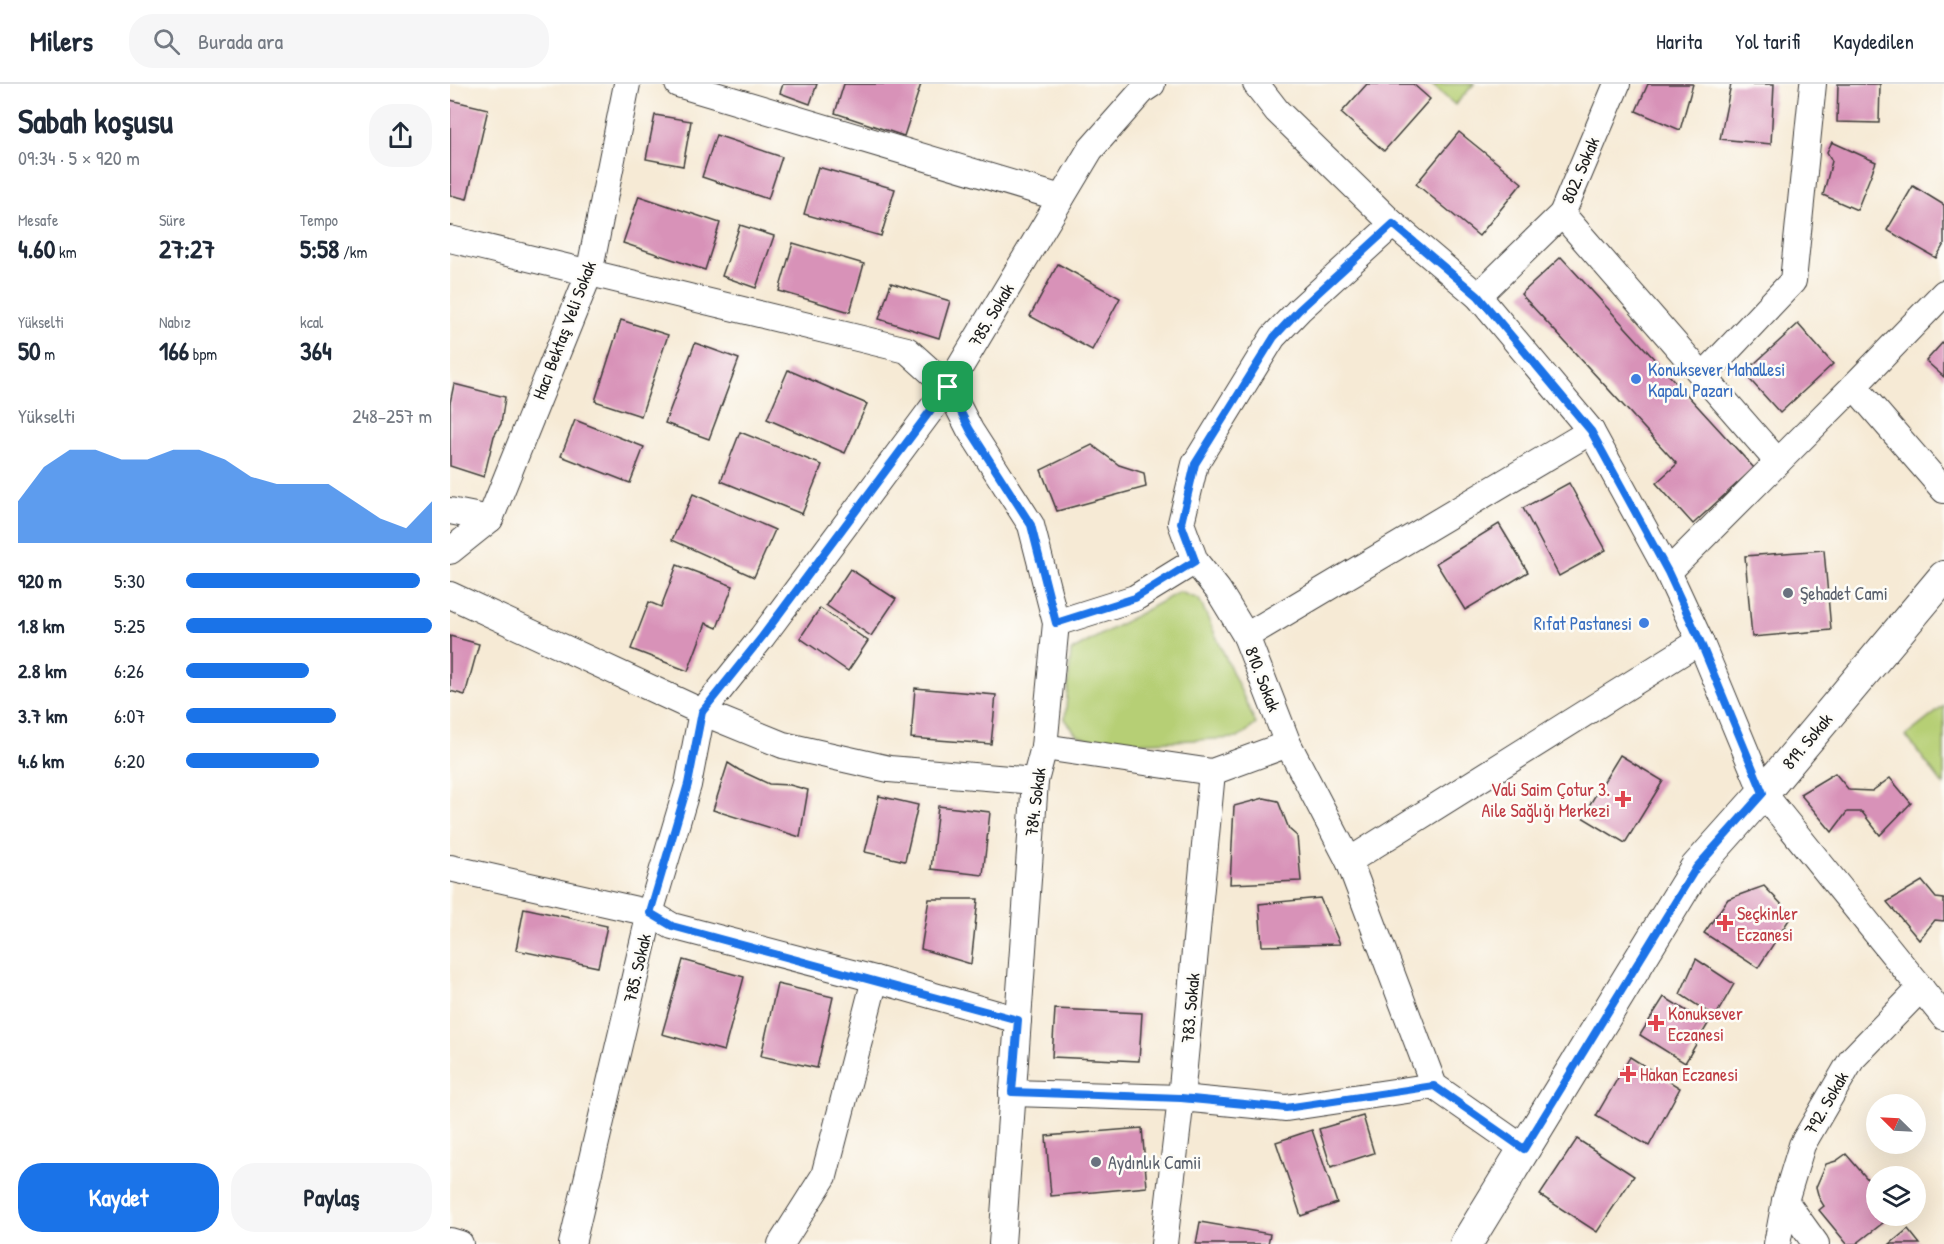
<!DOCTYPE html>
<html lang="tr">
<head>
<meta charset="utf-8">
<style>
  :root { --surface:#fff; --page:#f6f6f7; --text:#1f2937; --muted:#747a83; --line:#e0e1e3; --accent:#1a73e8 }
  body { margin:0; font-family:"Patrick Hand",sans-serif; background:var(--page); color:var(--text); height:100vh; display:flex; flex-direction:column; font-size:22px; white-space:nowrap }
  * { box-sizing:border-box; margin:0 }
  p { font-size:20px; color:var(--muted) }
  .icon { flex:none; width:33px; height:33px; fill:none; stroke:currentColor; stroke-width:2; stroke-linecap:round; stroke-linejoin:round }
  .map { position:relative; flex:1; overflow:hidden }
  .details { display:flex; flex-direction:column; background:var(--surface); width:450px }
  .details>* { flex:none }
  .needle { width:39px; rotate:294deg }
  .controls { position:absolute; left:1416px; top:1010px; display:grid; gap:12px }
  .controls a { display:grid; place-items:center; width:60px; height:60px; border-radius:50%; background:var(--surface); box-shadow:0 6px 24px #0002; font-size:30px }
  .pin { position:absolute; display:grid; place-items:center; width:51px; height:51px; color:#fff; margin:-26px; border-radius:12px; box-shadow:0 3px 9px #0006 }
  .round { display:grid; place-items:center; flex:none; width:63px; height:63px; border-radius:24px; background:var(--page) }
  .headline { display:flex; align-items:center; justify-content:space-between; height:102px; padding:0 18px }
  h1 { font-size:33px; font-weight:700; line-height:45px }
  .metrics { display:grid; grid-template-columns:repeat(3,1fr); gap:9px; height:102px; padding:6px 18px }
  .metrics div { display:grid; align-content:center }
  .metrics b { font-size:26px; font-weight:700 }
  .metrics small { font-size:16px; font-weight:400 }
  .metrics p { font-size:16px }
  .chart { height:168px; padding:12px 18px }
  .chart p { display:flex; justify-content:space-between }
  .chart svg { width:100%; height:108px; margin-top:6px; fill:var(--accent); opacity:.7 }
  .button { display:flex; gap:12px; margin-top:auto; padding:12px 18px }
  .button a { flex:1; height:69px; border-radius:24px; background:var(--accent); color:#fff; font-size:24px; font-weight:700; line-height:69px; text-align:center }
  .button a+a { background:var(--page); color:var(--text) }
  ul { padding:0 18px; list-style:none; font-size:20px }
  li { display:grid; grid-template-columns:96px 72px 1fr; align-items:center; height:45px }
  li i { height:15px; border-radius:8px; background:var(--accent) }
  header { display:flex; align-items:center; gap:36px; box-sizing:border-box; height:84px; padding:0 30px; background:var(--surface); border-bottom:2px solid var(--line) }
  header strong { font-size:28px }
  nav { display:flex; gap:33px; margin-inline-start:auto; font-size:21px }
  .search { width:420px; height:54px; background:var(--page); display:flex; align-items:center; gap:15px; box-sizing:border-box; padding:0 21px; border-radius:24px; color:var(--muted); font-size:22px }
  main { display:flex; flex:1; min-height:0 }
  .map>svg:first-child { display:block }
  .green { fill:#b6cf75; stroke:#697648; stroke-width:1.5 }
  .building { fill:#d892b8 }
  .lines { fill:none; stroke-linecap:round; stroke-linejoin:round }
  .minor-casing { stroke:#3d3b38; stroke-width:28 }
  .tertiary-casing { stroke:#3d3b38; stroke-width:34 }
  .minor { stroke:#fff; stroke-width:26 }
  .tertiary { stroke:#fff; stroke-width:32 }
  .route-casing { stroke:#fff; stroke-width:12 }
  .route { stroke:#1a73e8; stroke-width:8 }
  .shop-dot { fill:#3f7fe0; stroke:#fdfcf7; stroke-width:2 }
  .worship-dot { fill:#6b7280; stroke:#fdfcf7; stroke-width:2 }
  .health-dot { fill:#e0444e; stroke:#fdfcf7; stroke-width:2 }
  .labels { text-anchor:middle; dominant-baseline:central; stroke-width:5; stroke-linejoin:round; paint-order:stroke }
  .street-label { font-size:18px; fill:#1c1c1c; stroke:#fdfcf7 }
  .shop-label { font-size:18px; fill:#366cbe; stroke:#fdfcf7; text-anchor:start }
  .worship-label { font-size:18px; fill:#5b616d; stroke:#fdfcf7; text-anchor:start }
  .health-label { font-size:18px; fill:#be3a42; stroke:#fdfcf7; text-anchor:start }
</style>
</head>
<body>
<header>
<strong>Milers</strong>
<div class="search"><svg class="icon" aria-label="search" viewBox="0 0 24 24"><circle cx="10" cy="10" r="6"/><path d="M15 15l6 6"/></svg>Burada ara</div>
<nav><a>Harita</a><a>Yol tarifi</a><a>Kaydedilen</a></nav>
</header>
<main>
<section class="details">
<div class="headline"><div><h1>Sabah koşusu</h1><p>09:34 · 5 × 920 m</p></div><a class="round"><svg class="icon" aria-label="share" viewBox="0 0 24 24"><path d="M12 15V3M7 8l5-5 5 5M5 13v7h14v-7"/></svg></a></div>
<div class="metrics">
<div><p>Mesafe</p><b>4.60<small> km</small></b></div>
<div><p>Süre</p><b>27:27</b></div>
<div><p>Tempo</p><b>5:58<small> /km</small></b></div>
</div>
<div class="metrics">
<div><p>Yükselti</p><b>50<small> m</small></b></div>
<div><p>Nabız</p><b>166<small> bpm</small></b></div>
<div><p>kcal</p><b>364</b></div>
</div>
<div class="chart"><p><span>Yükselti</span>248–257 m</p>
<svg viewBox="0 0 160 44" preserveAspectRatio="none"><path d="M0 44V27L10 13L20 6L30 6L40 10L50 10L60 6L70 6L80 10L90 17L100 20L110 20L120 20L130 27L140 34L150 38L160 27V44z"/></svg>
</div>
<ul>
<li><b>920 m</b>5:30<i style="width:95%"></i></li>
<li><b>1.8 km</b>5:25<i style="width:100%"></i></li>
<li><b>2.8 km</b>6:26<i style="width:50%"></i></li>
<li><b>3.7 km</b>6:07<i style="width:61%"></i></li>
<li><b>4.6 km</b>6:20<i style="width:54%"></i></li>
</ul>
<div class="button"><a>Kaydet</a><a>Paylaş</a></div>
</section>
<div class="map">
<svg width="1494" height="1160" viewBox="0 0 1494 1160">
  <rect width="100%" height="100%" fill="#fdfcf7"/>
  <filter id="ink" filterUnits="userSpaceOnUse"><feTurbulence type="fractalNoise" baseFrequency=".0167" numOctaves="2"/><feDisplacementMap in="SourceGraphic" scale="12" xChannelSelector="R" yChannelSelector="G"/><feConvolveMatrix kernelMatrix="1 2 1 2 8 2 1 2 1" color-interpolation-filters="sRGB"/></filter>
  <filter id="wash" filterUnits="userSpaceOnUse"><feTurbulence type="fractalNoise" baseFrequency=".008" numOctaves="4" result="noise"/><feDisplacementMap in="SourceGraphic" scale="24" xChannelSelector="R" yChannelSelector="G"/><feGaussianBlur stdDeviation="1.35" result="paint"/><feColorMatrix in="noise" values="0 0 0 0 0 0 0 0 0 0 0 0 0 0 0 0 0 1.4 0 .05"/><feComposite in="paint" operator="in"/></filter>
  <g filter="url(#wash)">
    <rect width="100%" height="100%" fill="#f6ead5"/>
    <g class="green">
      <path d="M981,0h43l-19,21z"/>
      <path d="M729,508l20,7 57,125 -18,14 -131,6 -30,-9 -12,-16 6,-68z"/>
      <path d="M1494,622v80l-38,-50z"/>
    </g>
    <g id="blocks">
      <g class="building">
        <path d="M333,0h34l-7,20 -30,-11z"/>
        <path d="M394,0h77l-17,52 -69,-23z"/>
        <path d="M917,0h46l17,15 -46,52 -43,-38z"/>
        <path d="M1198,0h45l-13,46 -44,-19z"/>
        <path d="M1281,0h43l-3,60 -51,-5z"/>
        <path d="M1388,0h42l-1,39 -42,-1z"/>
        <path d="M0,16l38,9 -21,90 -17,-4z"/>
        <path d="M205,31l36,6 -8,45 -37,-7z"/>
        <path d="M1009,48l63,51 -43,53 -63,-52z"/>
        <path d="M266,51l66,22 -14,42 -66,-22z"/>
        <path d="M1382,58l44,20 -19,48 -34,-15 9,-34 -5,-9z"/>
        <path d="M368,83l77,22 -14,47 -77,-22z"/>
        <path d="M1463,102l31,19v39l-8,14 -49,-28z"/>
        <path d="M189,112l81,27 -15,47 -82,-27z"/>
        <path d="M290,141l34,11 -18,52 -34,-12z"/>
        <path d="M343,159l71,21 -14,48 -71,-21z"/>
        <path d="M1111,173l193,211 -61,56 -37,-41 21,-19 -156,-170z"/>
        <path d="M608,180l62,34 -28,52 -62,-34z"/>
        <path d="M441,199l59,18 -11,37 -60,-19z"/>
        <path d="M171,236l47,15 -27,81 -46,-15z"/>
        <path d="M1348,240l35,40 -53,49 -36,-40z"/>
        <path d="M1494,257v36l-18,-16z"/>
        <path d="M245,259l44,16 -30,80 -44,-16z"/>
        <path d="M338,286l79,34 -22,49 -78,-34z"/>
        <path d="M4,300l51,13 -4,27 -7,12 -10,41 -34,-11v-63z"/>
        <path d="M125,336l69,27 -14,36 -69,-27z"/>
        <path d="M290,348l82,33 -20,49 -81,-33z"/>
        <path d="M642,361l27,20 25,8 2,14 -89,24 -16,-41z"/>
        <path d="M1119,399l37,67 -47,26 -36,-68z"/>
        <path d="M243,410l82,36 -21,47 -82,-37z"/>
        <path d="M1049,440l29,48 -63,38 -29,-47z"/>
        <path d="M1374,466l7,80 -79,7 -7,-81z"/>
        <path d="M227,481l56,21 -16,42 -11,-5 -18,48 -57,-22 18,-47 12,5z"/>
        <path d="M400,485l46,30 -25,37 -45,-31z"/>
        <path d="M370,524l48,33 -20,30 -48,-33z"/>
        <path d="M0,552l29,8 -14,51 -15,-4z"/>
        <path d="M465,604l81,7 -5,49 -80,-6z"/>
        <path d="M1170,671l43,26 -38,62 -43,-26z"/>
        <path d="M278,679l11,7 30,14 21,1 18,5 -8,47 -87,-27z"/>
        <path d="M1385,689l14,17 23,1 18,-13 21,25 -31,32 -18,-23h-15l-15,20 -32,-38z"/>
        <path d="M429,712l39,9 -13,56 -40,-9z"/>
        <path d="M814,714l14,3 11,28 8,7 4,45 -71,3 4,-78z"/>
        <path d="M488,722l52,6 -7,63 -52,-6z"/>
        <path d="M1472,797l14,17 8,1v22l-9,-1 -16,20 -32,-38z"/>
        <path d="M1314,802l28,29 -34,53 -54,-35 24,-34z"/>
        <path d="M870,814l20,46 -78,2 -3,-42z"/>
        <path d="M479,815h49l-7,65 -50,-15z"/>
        <path d="M74,824l83,18 -9,41 -82,-17z"/>
        <path d="M1246,875l38,25 -19,33 -35,-23z"/>
        <path d="M233,876l61,17 -20,74 -62,-17z"/>
        <path d="M327,900l56,13 -16,71 -56,-12z"/>
        <path d="M1214,913l44,27 -23,39 -45,-28z"/>
        <path d="M605,925l87,4 -3,48 -87,-4z"/>
        <path d="M1180,973l50,31 -31,58 -53,-30z"/>
        <path d="M913,1032l11,37 -43,14 -12,-38z"/>
        <path d="M692,1044l5,59 -96,9 -5,-60z"/>
        <path d="M862,1046l25,73 -36,13 -25,-74z"/>
        <path d="M1127,1055l57,37 -37,56 -57,-37z"/>
        <path d="M1396,1070l30,35v26h17l-37,29h-9l-28,-34 5,-4 -5,-8 -3,-11 10,-23 10,-3z"/>
        <path d="M750,1138l70,12 -2,10h-72z"/>
        <path d="M1458,1145l12,15h-30z"/>
      </g>
    </g>
  </g>
  <g filter="url(#ink)">
    <use href="#blocks" fill-opacity="0" stroke="#3d3b38" stroke-width="1.5"/>
    <g class="lines">
      <g class="minor-casing">
        <g id="minor">
          <path d="M228,0l383,114"/>
          <path d="M806,0l21,27 116,113 85,72 113,135 77,141 32,69 63,152 181,224"/>
          <path d="M1112,130l216,248"/>
          <path d="M943,140l-94,86 -26,27 -78,127 -14,59 14,38 23,29 28,46 42,108 61,117 85,225 90,63"/>
          <path d="M0,155l457,111 41,37 22,43 61,95 25,98 -12,124 -9,34 -33,463"/>
          <path d="M1028,212l84,-82 55,-130"/>
          <path d="M1253,292l90,-95 20,-197"/>
          <path d="M1404,302l90,104"/>
          <path d="M0,427l40,8"/>
          <path d="M0,467l40,-32 99,-245 38,-190"/>
          <path d="M1218,488l186,-186 90,-93"/>
          <path d="M0,511l252,117 81,33 106,24 146,12"/>
          <path d="M606,539l79,-25 60,-37"/>
          <path d="M796,552l345,-205"/>
          <path d="M594,663l168,25 76,-28"/>
          <path d="M899,777l351,-220"/>
          <path d="M0,784l200,45 22,13 203,53 143,41"/>
          <path d="M562,1009l169,5 105,10 148,-22"/>
          <path d="M1335,1117l31,43"/>
          <path d="M0,1157l10,3"/>
          <path d="M122,1160l78,-331 38,-128 14,-73 60,-75 186,-250 142,-237 53,-60 9,-6"/>
          <path d="M331,1160l43,-68 51,-197"/>
          <path d="M714,1160l17,-146 31,-326"/>
          <path d="M1327,1160l8,-43 17,-56 50,-86 69,-71"/>
        </g>
      </g>
      <g class="tertiary-casing">
        <path id="tertiary" d="M1016,1160l230,-376 67,-75 181,-216"/>
      </g>
      <use href="#minor" class="minor"/>
      <use href="#tertiary" class="tertiary"/>
    </g>
  </g>
  <g class="lines" filter="url(#ink)">
    <g class="route-casing">
      <path id="route" d="M943,140l85,72 113,135 77,141 32,69 63,152 -67,75 -172,281 -90,-63 -148,22 -105,-10 -169,-6 6,-72 -346,-94 -22,-13 38,-129 14,-72 60,-75 186,-250 22,43 61,95 25,98 79,-25 60,-37 -14,-38 14,-59 79,-127 25,-27z"/>
    </g>
    <use href="#route" class="route"/>
  </g>
  <g class="shop-dot">
    <circle cx="1186" cy="295" r="6"/>
    <circle cx="1194" cy="539" r="6"/>
  </g>
  <g class="worship-dot">
    <circle cx="1338" cy="509" r="6"/>
    <circle cx="646" cy="1078" r="6"/>
  </g>
  <g class="health-dot">
    <path d="M1170 706h6v6h6v6h-6v6h-6v-6h-6v-6h6z"/>
    <path d="M1272 830h6v6h6v6h-6v6h-6v-6h-6v-6h6z"/>
    <path d="M1203 930h6v6h6v6h-6v6h-6v-6h-6v-6h6z"/>
    <path d="M1175 981h6v6h6v6h-6v6h-6v-6h-6v-6h6z"/>
  </g>
  <g class="labels">
    <g class="street-label">
      <text transform="translate(1130 86) rotate(-67)">802. Sokak</text>
      <text transform="translate(541 231) rotate(-59)">785. Sokak</text>
      <text transform="translate(114 246) rotate(-69)">Hacı Bektaş Veli Sokak</text>
      <text transform="translate(813 595) rotate(69)">810. Sokak</text>
      <text transform="translate(1357 657) rotate(-50)">819. Sokak</text>
      <text transform="translate(585 718) rotate(-83)">784. Sokak</text>
      <text transform="translate(187 884) rotate(-77)">785. Sokak</text>
      <text transform="translate(740 924) rotate(-85)">783. Sokak</text>
      <text transform="translate(1376 1019) rotate(-60)">792. Sokak</text>
    </g>
    <g class="shop-label">
      <text x="1198" y="285">Konuksever Mahallesi<tspan x="1198" dy="21">Kapalı Pazarı</tspan></text>
      <text x="1182" y="539" text-anchor="end">Rıfat Pastanesi</text>
    </g>
    <g class="worship-label">
      <text x="1350" y="509">Şehadet Cami</text>
      <text x="658" y="1078">Aydınlık Camii</text>
    </g>
    <g class="health-label">
      <text x="1160" y="705" text-anchor="end">Vali Saim Çotur 3.<tspan x="1160" dy="21">Aile Sağlığı Merkezi</tspan></text>
      <text x="1287" y="829">Seçkinler<tspan x="1287" dy="21">Eczanesi</tspan></text>
      <text x="1218" y="929">Konuksever<tspan x="1218" dy="21">Eczanesi</tspan></text>
      <text x="1190" y="990">Hakan Eczanesi</text>
    </g>
  </g>
</svg>
<div class="controls">
<a><svg class="needle" viewBox="-14 -14 28 28"><path d="M0-13l5 13h-10z" fill="#e53935"/><path d="M0 13l5-13h-10z" fill="#747a83"/></svg></a>
<a><svg class="icon" aria-label="layers" viewBox="0 0 24 24"><path d="M12 4l9 5-9 5-9-5zM3 14l9 5 9-5"/></svg></a>
</div>
<div class="pin" style="left:498px;top:303px;background:#1e9e55"><svg class="icon" aria-label="arrive" viewBox="0 0 24 24"><path d="M6 21V4h12l-3 4 3 4H6"/></svg></div>
</div>
</main>
</body>
</html>
